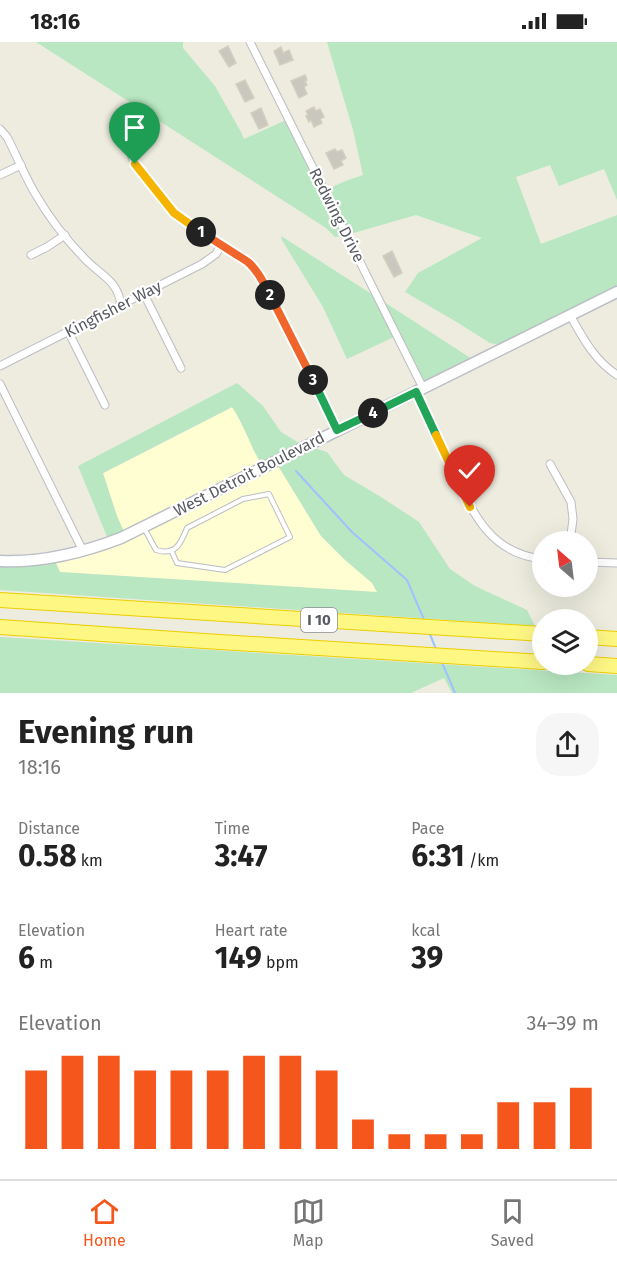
<!DOCTYPE html>
<html lang="en">
<head>
<meta charset="utf-8">
<style>
  :root { --surface:#fff; --page:#f6f6f6; --text:#222; --muted:#767676; --line:#e0e0e0; --accent:#f5561c }
  body { margin:0; font-family:"Fira Sans",sans-serif; background:var(--page); color:var(--text); height:100vh; display:flex; flex-direction:column; font-size:22px; white-space:nowrap }
  * { box-sizing:border-box; margin:0 }
  p { font-size:20px; color:var(--muted) }
  .icon { flex:none; width:33px; height:33px; fill:none; stroke:currentColor; stroke-width:2; stroke-linecap:round; stroke-linejoin:round }
  .map { position:relative; height:651px; overflow:hidden }
  .details { display:flex; flex-direction:column; background:var(--surface); flex:1 }
  .details>* { flex:none }
  .needle { width:39px; rotate:332deg }
  .fabs { position:absolute; left:532px; top:489px; display:grid; gap:12px }
  .fabs a { display:grid; place-items:center; width:66px; height:66px; border-radius:50%; background:var(--surface); box-shadow:0 6px 24px #0002; font-size:30px }
  .pin { position:absolute; display:grid; place-items:center; width:51px; height:51px; color:#fff; margin:-62px -26px; border-radius:50% 50% 50% 0; rotate:-45deg; box-shadow:0 0 6px #0007 }
  .pin .icon { rotate:45deg }
  .km { position:absolute; width:30px; height:30px; margin:-15px; border-radius:50%; background:#222; color:#fff; font-size:16px; line-height:30px; text-align:center }
  .round { display:grid; place-items:center; flex:none; width:63px; height:63px; border-radius:24px; background:var(--page) }
  .overview { display:flex; align-items:center; justify-content:space-between; height:102px; padding:0 18px }
  h1 { font-size:33px; font-weight:700; line-height:45px }
  .metrics { display:grid; grid-template-columns:repeat(3,1fr); gap:9px; height:102px; padding:6px 18px }
  .metrics div { display:grid; align-content:center }
  .metrics b { font-size:30px; font-weight:700 }
  .metrics small { font-size:16px; font-weight:400 }
  .metrics p { font-size:16px }
  .chart { height:168px; padding:12px 18px }
  .chart p { display:flex; justify-content:space-between }
  .chart svg { width:100%; height:108px; margin-top:6px; stroke:var(--accent); stroke-width:6 }
  .status { display:flex; justify-content:space-between; align-items:center; height:42px; padding:0 30px; background:var(--surface); direction:ltr }
  .status svg { height:16px; fill:currentColor }
  .menu { display:flex; justify-content:space-around; align-items:center; height:84px; border-top:2px solid var(--line); background:var(--surface); font-size:16px; color:var(--muted) }
  .menu a { display:grid; justify-items:center; gap:3px }
  .menu .on { color:var(--accent) }
  .map>svg:first-child { display:block }
  .commercial { fill:#fffdd2 }
  .green { fill:#b9e7c1 }
  .lines { fill:none; stroke-linecap:round; stroke-linejoin:round }
  .stream { stroke:#9dc2ff; stroke-width:2 }
  .building { fill:#cac8be; stroke:#d2cfbd; stroke-width:1.5 }
  .lane-casing { stroke:#bcbdc4; stroke-width:6 }
  .street-casing { stroke:#bcbdc4; stroke-width:9 }
  .secondary-casing { stroke:#bcbec7; stroke-width:13 }
  .highway-casing { stroke:#ecce00; stroke-width:16 }
  .lane { stroke:#fff; stroke-width:4 }
  .street { stroke:#fff; stroke-width:7 }
  .secondary { stroke:#fff; stroke-width:10 }
  .highway { stroke:#fff784; stroke-width:14 }
  .split-1-casing { stroke:#fff; stroke-width:12 }
  .split-2-casing { stroke:#fff; stroke-width:12 }
  .split-3-casing { stroke:#fff; stroke-width:12 }
  .split-4-casing { stroke:#fff; stroke-width:12 }
  .split-5-casing { stroke:#fff; stroke-width:12 }
  .split-6-casing { stroke:#fff; stroke-width:12 }
  .split-1 { stroke:#f5b400; stroke-width:8 }
  .split-2 { stroke:#f0652b; stroke-width:8 }
  .split-3 { stroke:#f0652b; stroke-width:8 }
  .split-4 { stroke:#22a559; stroke-width:8 }
  .split-5 { stroke:#22a559; stroke-width:8 }
  .split-6 { stroke:#f5b400; stroke-width:8 }
  .labels { text-anchor:middle; dominant-baseline:central; stroke-width:4.5; stroke-linejoin:round; paint-order:stroke }
  .shield { fill:#fff; stroke:#8a8c91; stroke-width:1.5 }
  .shield-label { font-size:15px; font-weight:bold; fill:#585a62 }
  .street-label { font-size:16px; fill:#585a62; stroke:#fff }
</style>
</head>
<body>
<div class="status"><b>18:16</b><svg viewBox="0 0 49 12"><path d="M0 12V9h3v3zM5 12V6h3v6zM10 12V3h3v9zM15 12V0h3v12zM26 1h20v11H26zM47 4h2v5h-2z"/></svg></div>
<div class="map">
<svg width="617" height="651" viewBox="0 0 617 651">
  <rect width="100%" height="100%" fill="#edecdf"/>
  <g class="commercial">
    <path d="M233,365l13,24 7,19 8,13 -137,69 -7,-16 -15,-42z"/>
    <path d="M277,422l44,72 23,23 28,24 6,10 -318,-21 -4,-7 -1,-4z"/>
  </g>
  <g class="green">
    <path d="M36,0h147v6l32,38 26,46 3,7 42,-19 58,116 -9,1 -9,-9z"/>
    <path d="M327,0h290v158l-13,-31 -45,17 -9,-21 -34,12 25,67 76,-29v73l-116,57 -11,-2 -35,-22 -50,-29 13,-19 64,-35 -66,-23 -66,19 -22,-45 15,-7 20,-7 -10,-45z"/>
    <path d="M281,194l92,59 21,42 -47,22 -24,-52 -41,-67z"/>
    <path d="M384,260l88,57 -47,24z"/>
    <path d="M237,341l26,23 18,26 20,12 -40,19c-11,-18 -17,-38 -29,-56l-129,66 14,43 7,16 -16,7 -30,-73z"/>
    <path d="M311,405l16,5 17,23 37,22 38,25 31,47 25,17 52,24 8,16 -535,-36v-26l55,-3 5,11 317,20 -5,-9 -28,-24 -23,-23 -44,-72z"/>
    <path d="M0,595l617,38v18h-165l-8,-15 -33,15h-411z"/>
  </g>
  <g class="lines">
    <g class="stream">
      <path d="M296,429l56,61 55,48 18,42"/>
      <path d="M429,590l7,17"/>
      <path d="M441,618l14,33"/>
    </g>
  </g>
  <g class="building">
    <path d="M228,4l8,17 -7,4 -10,-16z"/>
    <path d="M281,5l2,6 6,-3 4,10 -13,5 -6,-14z"/>
    <path d="M305,33l2,5 -2,1 2,4 -3,2 3,7 -8,4 -8,-17z"/>
    <path d="M245,38l9,18 -9,4 -9,-18z"/>
    <path d="M314,65l2,4 4,-2 4,8 -4,2 2,4 -8,4 -3,-7 -2,2 -3,-6 2,-1 -2,-4z"/>
    <path d="M261,66l7,17 -9,4 -8,-16z"/>
    <path d="M335,107l2,3 5,-2 4,8 -5,3 2,4 -9,4 -8,-16z"/>
    <path d="M392,209l10,22 -8,4 -11,-21z"/>
  </g>
  <g class="lines">
    <g class="lane-casing">
      <path id="lane" d="M144,486l12,22c20,6 25,-7 31,-22l56,-29 26,-5 21,43 -65,33 -48,-7 -6,-13"/>
    </g>
    <g class="street-casing">
      <g id="street">
        <path d="M250,0l173,346"/>
        <path d="M0,87l7,8c10,19 18,40 29,58 14,24 33,48 52,67 15,14 30,20 33,43"/>
        <path d="M134,89c-5,12 -5,22 1,33 15,19 29,43 48,57 24,17 58,30 77,54l77,155"/>
        <path d="M0,133l21,-10"/>
        <path d="M31,213l16,-8 18,-12"/>
        <path d="M144,252l37,74"/>
        <path d="M570,273c13,23 24,45 47,60"/>
        <path d="M68,289l37,74"/>
        <path d="M0,324l202,-102 14,-10 5,-9"/>
        <path d="M0,342l83,167"/>
        <path d="M416,350c12,26 24,53 37,79 20,42 37,83 90,88"/>
        <path d="M550,422l21,38 2,17 -3,23"/>
        <path d="M588,520l29,1"/>
      </g>
    </g>
    <g class="secondary-casing">
      <path id="secondary" d="M0,519c42,2 82,-8 121,-23l496,-246"/>
    </g>
    <g class="highway-casing">
      <g id="highway">
        <path d="M0,558l543,34"/>
        <path d="M0,585l204,14 339,21"/>
        <path d="M588,595l29,2"/>
        <path d="M588,622l29,2"/>
      </g>
    </g>
    <use href="#lane" class="lane"/>
    <use href="#street" class="street"/>
    <use href="#secondary" class="secondary"/>
    <use href="#highway" class="highway"/>
  </g>
  <g class="lines">
    <g class="split-1-casing">
      <path id="split-1" d="M135,122l39,49 27,19"/>
    </g>
    <g class="split-2-casing">
      <path id="split-2" d="M201,190l47,30c10,9 15,20 22,33"/>
    </g>
    <g class="split-3-casing">
      <path id="split-3" d="M270,253l43,85"/>
    </g>
    <g class="split-4-casing">
      <path id="split-4" d="M313,338l24,50 36,-17"/>
    </g>
    <g class="split-5-casing">
      <path id="split-5" d="M373,371l43,-21 20,43"/>
    </g>
    <g class="split-6-casing">
      <path id="split-6" d="M436,393l34,72"/>
    </g>
    <use href="#split-1" class="split-1"/>
    <use href="#split-2" class="split-2"/>
    <use href="#split-3" class="split-3"/>
    <use href="#split-4" class="split-4"/>
    <use href="#split-5" class="split-5"/>
    <use href="#split-6" class="split-6"/>
  </g>
  <g class="labels">
    <rect class="shield" x="301" y="566" width="36" height="24" rx="4.5"/>
    <g class="shield-label">
      <text x="319" y="578">I 10</text>
    </g>
    <g class="street-label">
      <text transform="translate(337 173) rotate(63)">Redwing Drive</text>
      <text transform="translate(113 267) rotate(-27)">Kingfisher Way</text>
      <text transform="translate(249 432) rotate(-27)">West Detroit Boulevard</text>
    </g>
  </g>
</svg>
<div class="fabs">
<a><svg class="needle" viewBox="-14 -14 28 28"><path d="M0-13l5 13h-10z" fill="#e53935"/><path d="M0 13l5-13h-10z" fill="#767676"/></svg></a>
<a><svg class="icon" aria-label="layers" viewBox="0 0 24 24"><path d="M12 4l9 5-9 5-9-5zM3 14l9 5 9-5"/></svg></a>
</div>
<div class="pin" style="left:135px;top:122px;background:#1e9e55"><svg class="icon" aria-label="arrive" viewBox="0 0 24 24"><path d="M6 21V4h12l-3 4 3 4H6"/></svg></div>
<div class="pin" style="left:470px;top:465px;background:#d93025"><svg class="icon" aria-label="check" viewBox="0 0 24 24"><path d="M5 12l5 5 9-10"/></svg></div>
<b class="km" style="left:201px;top:190px">1</b>
<b class="km" style="left:270px;top:253px">2</b>
<b class="km" style="left:313px;top:338px">3</b>
<b class="km" style="left:373px;top:371px">4</b>
</div>
<section class="details">
<div class="overview"><div><h1>Evening run</h1><p>18:16</p></div><a class="round"><svg class="icon" aria-label="share" viewBox="0 0 24 24"><path d="M12 15V3M7 8l5-5 5 5M5 13v7h14v-7"/></svg></a></div>
<div class="metrics">
<div><p>Distance</p><b>0.58<small> km</small></b></div>
<div><p>Time</p><b>3:47</b></div>
<div><p>Pace</p><b>6:31<small> /km</small></b></div>
</div>
<div class="metrics">
<div><p>Elevation</p><b>6<small> m</small></b></div>
<div><p>Heart rate</p><b>149<small> bpm</small></b></div>
<div><p>kcal</p><b>39</b></div>
</div>
<div class="chart"><p><span>Elevation</span>34–39 m</p>
<svg viewBox="0 0 160 44" preserveAspectRatio="none"><path d="M5 44V12M15 44V6M25 44V6M35 44V12M45 44V12M55 44V12M65 44V6M75 44V6M85 44V12M95 44V32M105 44V38M115 44V38M125 44V38M135 44V25M145 44V25M155 44V19"/></svg>
</div>
</section>
<nav class="menu">
<a class="on"><svg class="icon" aria-label="home" viewBox="0 0 24 24"><path d="M3 11l9-7 9 7M6 9v11h12V9"/></svg>Home</a>
<a><svg class="icon" aria-label="map" viewBox="0 0 24 24"><path d="M3 6l6-2 6 2 6-2v14l-6 2-6-2-6 2zM9 4v14M15 6v14"/></svg>Map</a>
<a><svg class="icon" aria-label="saved" viewBox="0 0 24 24"><path d="M7 4h10v16l-5-4-5 4z"/></svg>Saved</a>
</nav>
</body>
</html>
